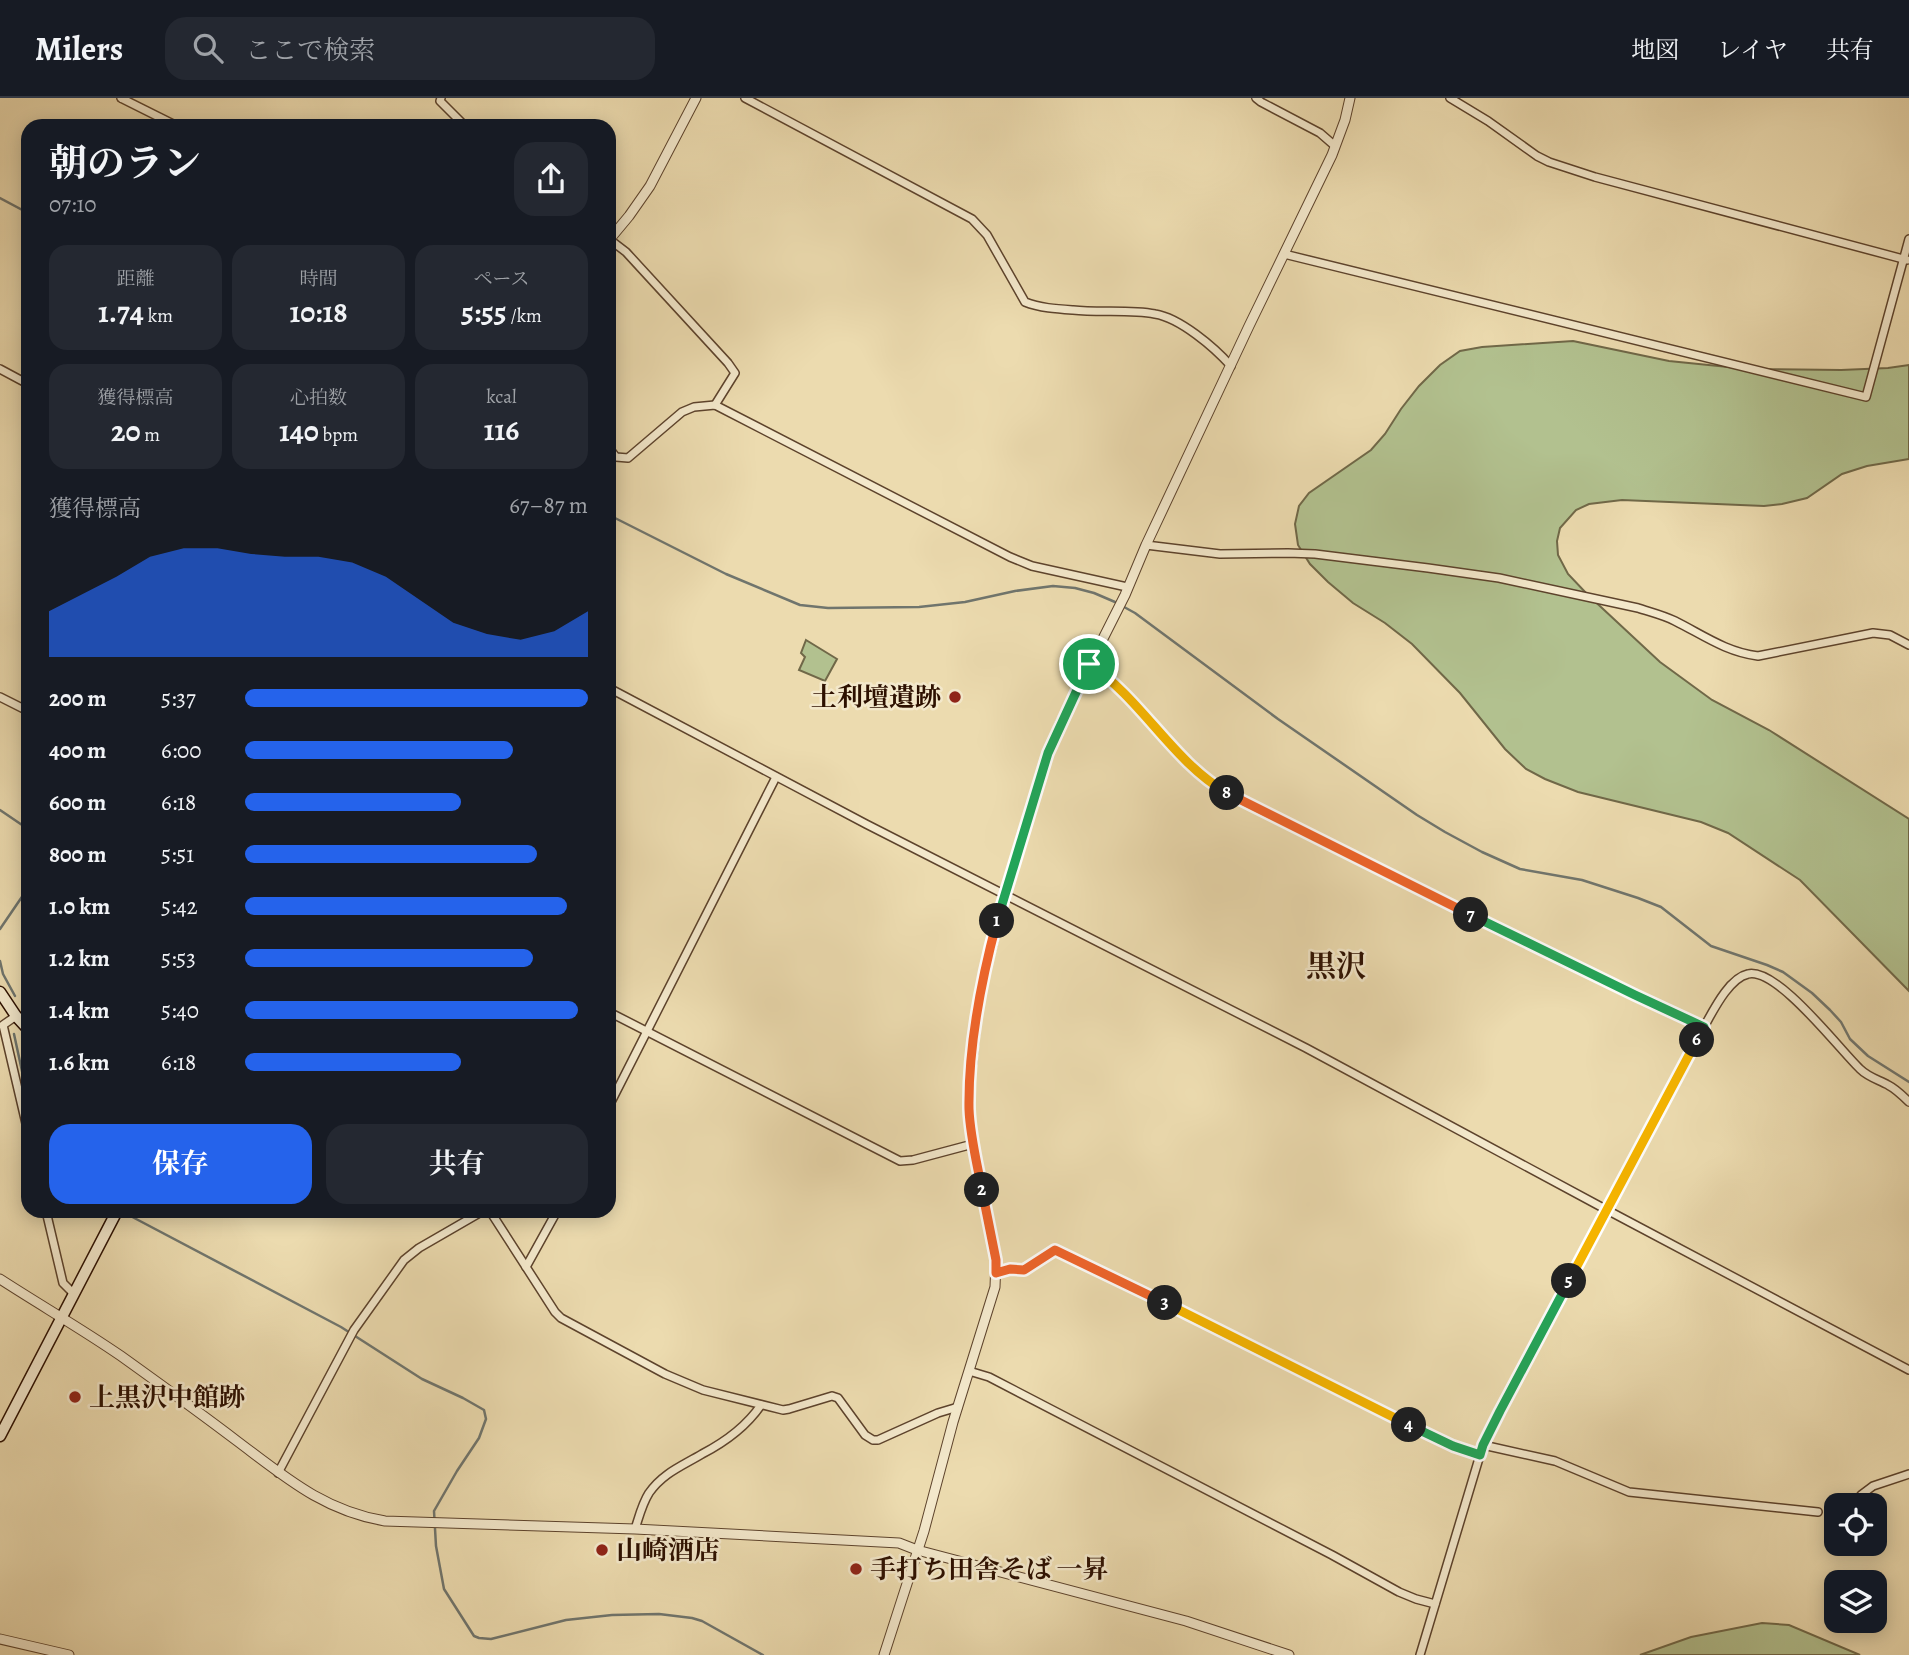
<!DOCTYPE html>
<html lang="ja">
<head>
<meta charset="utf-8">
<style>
  :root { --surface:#171b24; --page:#242831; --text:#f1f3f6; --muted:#9ea1a6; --line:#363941; --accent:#2563eb }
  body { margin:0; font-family:Alegreya,"Noto Serif JP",serif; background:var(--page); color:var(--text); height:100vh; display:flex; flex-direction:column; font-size:26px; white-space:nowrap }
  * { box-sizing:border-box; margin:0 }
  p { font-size:23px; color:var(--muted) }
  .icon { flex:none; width:38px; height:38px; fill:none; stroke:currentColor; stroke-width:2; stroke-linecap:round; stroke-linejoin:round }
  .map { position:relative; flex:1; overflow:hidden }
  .panel { position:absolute; left:21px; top:21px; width:595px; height:1099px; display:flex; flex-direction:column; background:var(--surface); border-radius:21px; box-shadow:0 4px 18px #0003 }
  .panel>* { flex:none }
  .controls { position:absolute; left:1824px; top:1395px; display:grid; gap:14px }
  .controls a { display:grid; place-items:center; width:63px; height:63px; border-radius:14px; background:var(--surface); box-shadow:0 4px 18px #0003; font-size:35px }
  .pin { position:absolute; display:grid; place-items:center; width:60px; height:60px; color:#fff; margin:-30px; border:4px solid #fff; border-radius:50%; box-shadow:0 2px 7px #0007 }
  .km { position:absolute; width:35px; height:35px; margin:-18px; border-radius:50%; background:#222; color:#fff; font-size:19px; line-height:35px; text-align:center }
  .round { display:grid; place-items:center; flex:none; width:74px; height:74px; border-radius:21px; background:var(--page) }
  .head { display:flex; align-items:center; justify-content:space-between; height:119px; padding:0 28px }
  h1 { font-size:38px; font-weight:700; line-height:52px }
  .figures { display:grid; grid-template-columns:repeat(3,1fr); gap:10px; height:119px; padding:7px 28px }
  .figures div { display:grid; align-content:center; border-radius:18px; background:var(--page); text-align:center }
  .figures b { font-size:30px; font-weight:700 }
  .figures small { font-size:19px; font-weight:400 }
  .figures p { font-size:19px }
  .chart { height:196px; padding:14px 28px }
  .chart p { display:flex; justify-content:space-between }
  .chart svg { width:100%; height:126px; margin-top:7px; fill:var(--accent); opacity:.7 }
  .action { display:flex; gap:14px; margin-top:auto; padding:14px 28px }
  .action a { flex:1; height:80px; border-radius:21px; background:var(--accent); color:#fff; font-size:28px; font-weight:700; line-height:80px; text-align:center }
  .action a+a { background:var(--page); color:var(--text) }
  ul { padding:0 28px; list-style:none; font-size:23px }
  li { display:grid; grid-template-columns:112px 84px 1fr; align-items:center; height:52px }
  li i { height:18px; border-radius:9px; background:var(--accent) }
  header { display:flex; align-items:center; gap:42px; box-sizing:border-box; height:98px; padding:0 35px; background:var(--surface); border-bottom:2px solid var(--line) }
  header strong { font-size:33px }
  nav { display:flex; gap:38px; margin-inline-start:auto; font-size:24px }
  .search { width:490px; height:63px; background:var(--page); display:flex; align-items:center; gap:18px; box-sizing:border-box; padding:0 24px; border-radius:21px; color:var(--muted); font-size:26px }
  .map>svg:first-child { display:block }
  .green { fill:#b2c18f; stroke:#706848; stroke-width:2 }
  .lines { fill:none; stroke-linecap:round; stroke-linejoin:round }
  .stream { stroke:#70756d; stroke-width:2.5 }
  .minor-casing { stroke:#5d432c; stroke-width:10 }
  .tertiary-casing { stroke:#5d432c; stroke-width:11 }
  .secondary-casing { stroke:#2d1000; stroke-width:13 }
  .minor { stroke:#f3e8cb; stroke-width:7 }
  .tertiary { stroke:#f3e8cb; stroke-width:9 }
  .secondary { stroke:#f3e8cb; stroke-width:10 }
  .split-1-casing { stroke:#fff; stroke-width:14 }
  .split-2-casing { stroke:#fff; stroke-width:14 }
  .split-3-casing { stroke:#fff; stroke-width:14 }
  .split-4-casing { stroke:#fff; stroke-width:14 }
  .split-5-casing { stroke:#fff; stroke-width:14 }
  .split-6-casing { stroke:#fff; stroke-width:14 }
  .split-7-casing { stroke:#fff; stroke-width:14 }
  .split-8-casing { stroke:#fff; stroke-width:14 }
  .split-9-casing { stroke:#fff; stroke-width:14 }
  .split-1 { stroke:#22a559; stroke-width:9 }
  .split-2 { stroke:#f0652b; stroke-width:9 }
  .split-3 { stroke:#f0652b; stroke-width:9 }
  .split-4 { stroke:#f5b400; stroke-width:9 }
  .split-5 { stroke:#22a559; stroke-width:9 }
  .split-6 { stroke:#f5b400; stroke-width:9 }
  .split-7 { stroke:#22a559; stroke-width:9 }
  .split-8 { stroke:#f0652b; stroke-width:9 }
  .split-9 { stroke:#f5b400; stroke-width:9 }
  .poi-dot { fill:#8f2418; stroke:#f3e8cb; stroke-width:2.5 }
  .labels { text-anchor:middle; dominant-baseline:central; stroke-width:5; stroke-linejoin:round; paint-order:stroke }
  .poi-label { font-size:26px; font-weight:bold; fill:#2d1000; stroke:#f3e8cb; text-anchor:start }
  .quarter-label { font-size:30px; font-weight:bold; fill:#2d1000; stroke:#f3e8cb }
</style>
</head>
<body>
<header>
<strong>Milers</strong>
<div class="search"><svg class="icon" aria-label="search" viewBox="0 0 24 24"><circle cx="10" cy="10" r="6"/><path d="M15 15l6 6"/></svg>ここで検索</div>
<nav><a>地図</a><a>レイヤ</a><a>共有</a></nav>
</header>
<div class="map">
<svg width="1909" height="1557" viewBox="0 0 1909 1557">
  <rect width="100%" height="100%" fill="#ecdbaf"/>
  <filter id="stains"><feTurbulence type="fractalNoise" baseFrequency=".00286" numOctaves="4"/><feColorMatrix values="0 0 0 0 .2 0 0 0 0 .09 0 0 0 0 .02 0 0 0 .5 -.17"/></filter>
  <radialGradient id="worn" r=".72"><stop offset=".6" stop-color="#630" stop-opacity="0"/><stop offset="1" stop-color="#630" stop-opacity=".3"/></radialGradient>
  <g class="green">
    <path d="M1573,243l96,20 79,8 93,1 47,-2 21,-3v94l-42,7 -25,8 -35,24 -25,6 -18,2 -142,-6 -33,4 -13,6 -16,18 -3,13 1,14 10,19 19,20 73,68 52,38 57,30 140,89v172l-109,-111 -72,-47 -27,-11 -123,-30 -33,-13 -19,-10 -21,-20 -45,-56 -48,-49 -27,-21 -32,-20 -25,-21 -18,-18 -12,-19 -3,-21 4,-18 10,-13 62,-43 14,-16 16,-25 18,-23 21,-21 20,-14 22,-4z"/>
    <path d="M806,542l31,19 -12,22 -26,-11 6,-13 -4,-4z"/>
    <path d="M1762,1525l27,2 71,30h-220l51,-18z"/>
  </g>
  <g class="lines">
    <g class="stream">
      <path d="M0,100l28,15"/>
      <path d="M609,417l117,59 74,31 28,3 91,-1 46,-5 50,-11 38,-5 22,2 19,5 21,9 20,11 143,106 139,96 28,17 37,20 38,17 62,11 56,18 23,9 50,39 56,19 16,7 29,21 18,17 11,12 9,17 18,17 41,26"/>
      <path d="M0,712l28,19"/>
      <path d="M0,831l28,-41"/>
      <path d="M0,863l3,13 12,22"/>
      <path d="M14,936l14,65"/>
      <path d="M121,1113l220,116 81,52 41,19 21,12 2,9 -7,19 -22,33 -23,40 2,35 8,43 30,47 5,2 12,1 75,-19 46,-5 47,-1 33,4 10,3 61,34"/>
    </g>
    <g class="minor-casing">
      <g id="minor">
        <path d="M121,0l56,28"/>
        <path d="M441,0l-1,3 25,25"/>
        <path d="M745,0l227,121 15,16 38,67c15,6 32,7 48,8 26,3 57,-1 82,4 25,4 59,33 76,52"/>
        <path d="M1256,0l5,4 59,31 15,13"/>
        <path d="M1450,0l38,23 49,35 12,6 46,15 312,83"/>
        <path d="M609,141l17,13 102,111 7,10 -20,32"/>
        <path d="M1284,156l582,143 43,-158"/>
        <path d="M0,271l28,15"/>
        <path d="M609,350l7,9 12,1 54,-46 12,-5 21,-2 295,152 22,9 95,21"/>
        <path d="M1146,447l74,9 68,-1 27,1 113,14 71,10 139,30c12,4 25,7 37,13 28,14 51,31 83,35l115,-23 17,2 19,10"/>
        <path d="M1089,566l19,12 79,86 35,28 151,77 262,128 69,32"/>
        <path d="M609,590l257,136 440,224 301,162 302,160"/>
        <path d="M0,599l28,14"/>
        <path d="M609,914l291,149 13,-1 60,-16"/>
        <path d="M16,918l-13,9 25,107"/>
        <path d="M609,1008l167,-329"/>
        <path d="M46,1113l17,72 11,11"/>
        <path d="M490,1113l65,101 6,6 104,56 38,16 80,20 6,-1 43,-13 6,2 27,37 8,5h5l60,-27 20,-6"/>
        <path d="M526,1169l31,-56"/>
        <path d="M995,1175l15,-4 14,1 31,-20 197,95 192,97 37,13"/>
        <path d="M969,1273l20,6 343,178 67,37 17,7 19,5"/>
        <path d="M1483,1347l72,16 74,31 189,20"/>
        <path d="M278,1375l76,-143 50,-70 15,-12 64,-37"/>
        <path d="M1861,1397l12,-9 36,-12"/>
        <path d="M635,1431c4,-12 7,-25 14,-36 14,-20 33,-27 53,-39 23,-12 44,-27 59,-49"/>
        <path d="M1420,1557l63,-210 221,-418c9,-16 25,-49 44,-53 29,-7 91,75 112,95 8,8 19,11 28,16 8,4 15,11 21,17"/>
      </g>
    </g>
    <g class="tertiary-casing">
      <g id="tertiary">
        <path d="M609,142l20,-24 21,-30 46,-88"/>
        <path d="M0,1181c40,26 82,50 121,77 39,28 78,56 116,85 48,36 87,70 148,80l250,8 264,14 18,7 269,71 103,34"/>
        <path d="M0,1541l69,16"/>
        <path d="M884,1557l40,-124 29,-109 42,-135 1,-27 -25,-130 -2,-20 1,-30 7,-68 5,-28 23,-90 43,-141 13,-31 64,-127 21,-50 103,-219 83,-171 13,-35 5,-22"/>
      </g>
    </g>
    <g class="secondary-casing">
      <g id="secondary">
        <path d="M0,894l16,24 12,13"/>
        <path d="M0,1338l117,-225"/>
      </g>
    </g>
    <use href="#minor" class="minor"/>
    <use href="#tertiary" class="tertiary"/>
    <use href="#secondary" class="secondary"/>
  </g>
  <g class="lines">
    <g class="split-1-casing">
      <path id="split-1" d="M997,823l51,-168 41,-89"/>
    </g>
    <g class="split-2-casing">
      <path id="split-2" d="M982,1092c-5,-27 -12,-54 -13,-81 -1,-64 12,-128 28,-188"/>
    </g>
    <g class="split-3-casing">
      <path id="split-3" d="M982,1092l14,70v13l14,-4 14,1 31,-20 110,53"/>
    </g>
    <g class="split-4-casing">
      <path id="split-4" d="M1165,1205l244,122"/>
    </g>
    <g class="split-5-casing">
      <path id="split-5" d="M1409,1327l44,21 27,9 3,-10 17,-34 69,-130"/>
    </g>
    <g class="split-6-casing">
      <path id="split-6" d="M1569,1183l128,-241"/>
    </g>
    <g class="split-7-casing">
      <path id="split-7" d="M1471,817l164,80 69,32 -7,13"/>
    </g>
    <g class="split-8-casing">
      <path id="split-8" d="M1227,695l244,122"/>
    </g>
    <g class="split-9-casing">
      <path id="split-9" d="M1089,566c53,35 83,97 138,129"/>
    </g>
    <use href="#split-1" class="split-1"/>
    <use href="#split-2" class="split-2"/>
    <use href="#split-3" class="split-3"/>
    <use href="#split-4" class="split-4"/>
    <use href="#split-5" class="split-5"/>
    <use href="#split-6" class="split-6"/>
    <use href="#split-7" class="split-7"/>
    <use href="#split-8" class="split-8"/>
    <use href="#split-9" class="split-9"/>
  </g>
  <g class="poi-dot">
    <circle cx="955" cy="599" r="7"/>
    <circle cx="75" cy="1299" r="7"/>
    <circle cx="602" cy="1452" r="7"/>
    <circle cx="856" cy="1471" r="7"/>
  </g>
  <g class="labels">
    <g class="poi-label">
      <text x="941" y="599" text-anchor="end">土利壇遺跡</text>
      <text x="89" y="1299">上黒沢中館跡</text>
      <text x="616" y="1452">山崎酒店</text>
      <text x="870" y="1471">手打ち田舎そば 一昇</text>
    </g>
    <g class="quarter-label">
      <text x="1336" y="868">黒沢</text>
    </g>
  </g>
  <rect width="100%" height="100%" filter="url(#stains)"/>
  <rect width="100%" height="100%" fill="url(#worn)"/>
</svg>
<div class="controls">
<a><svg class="icon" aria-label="locate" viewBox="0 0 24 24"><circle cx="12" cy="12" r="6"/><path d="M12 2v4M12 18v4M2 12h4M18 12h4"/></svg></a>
<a><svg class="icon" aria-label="layers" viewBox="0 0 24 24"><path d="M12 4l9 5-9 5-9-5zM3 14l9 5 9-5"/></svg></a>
</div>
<div class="pin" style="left:1089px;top:566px;background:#1e9e55"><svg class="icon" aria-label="arrive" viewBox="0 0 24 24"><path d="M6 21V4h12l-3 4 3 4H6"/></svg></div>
<b class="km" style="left:997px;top:823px">1</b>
<b class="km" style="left:982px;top:1092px">2</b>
<b class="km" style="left:1165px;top:1205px">3</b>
<b class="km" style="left:1409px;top:1327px">4</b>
<b class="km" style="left:1569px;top:1183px">5</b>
<b class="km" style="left:1697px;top:942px">6</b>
<b class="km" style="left:1471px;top:817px">7</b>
<b class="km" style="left:1227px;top:695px">8</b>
<section class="panel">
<div class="head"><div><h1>朝のラン</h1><p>07:10</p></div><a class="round"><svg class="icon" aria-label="share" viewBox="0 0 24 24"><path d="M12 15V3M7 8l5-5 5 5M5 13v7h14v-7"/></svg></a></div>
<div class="figures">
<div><p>距離</p><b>1.74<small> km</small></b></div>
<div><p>時間</p><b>10:18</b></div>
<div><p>ペース</p><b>5:55<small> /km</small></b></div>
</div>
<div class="figures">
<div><p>獲得標高</p><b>20<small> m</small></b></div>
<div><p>心拍数</p><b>140<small> bpm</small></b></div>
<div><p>kcal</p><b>116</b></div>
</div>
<div class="chart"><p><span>獲得標高</span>67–87 m</p>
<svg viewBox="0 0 160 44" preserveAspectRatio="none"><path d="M0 44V28L10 22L20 16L30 9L40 6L50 6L60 8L70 9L80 9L90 11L100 16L110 24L120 32L130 36L140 38L150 35L160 28V44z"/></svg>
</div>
<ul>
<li><b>200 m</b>5:37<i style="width:100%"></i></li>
<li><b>400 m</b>6:00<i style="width:78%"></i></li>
<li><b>600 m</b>6:18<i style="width:63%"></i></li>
<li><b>800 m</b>5:51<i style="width:85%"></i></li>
<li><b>1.0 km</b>5:42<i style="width:94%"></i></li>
<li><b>1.2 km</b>5:53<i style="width:84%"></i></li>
<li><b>1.4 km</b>5:40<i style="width:97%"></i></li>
<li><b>1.6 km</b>6:18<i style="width:63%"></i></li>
</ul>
<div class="action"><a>保存</a><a>共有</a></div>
</section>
</div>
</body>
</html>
